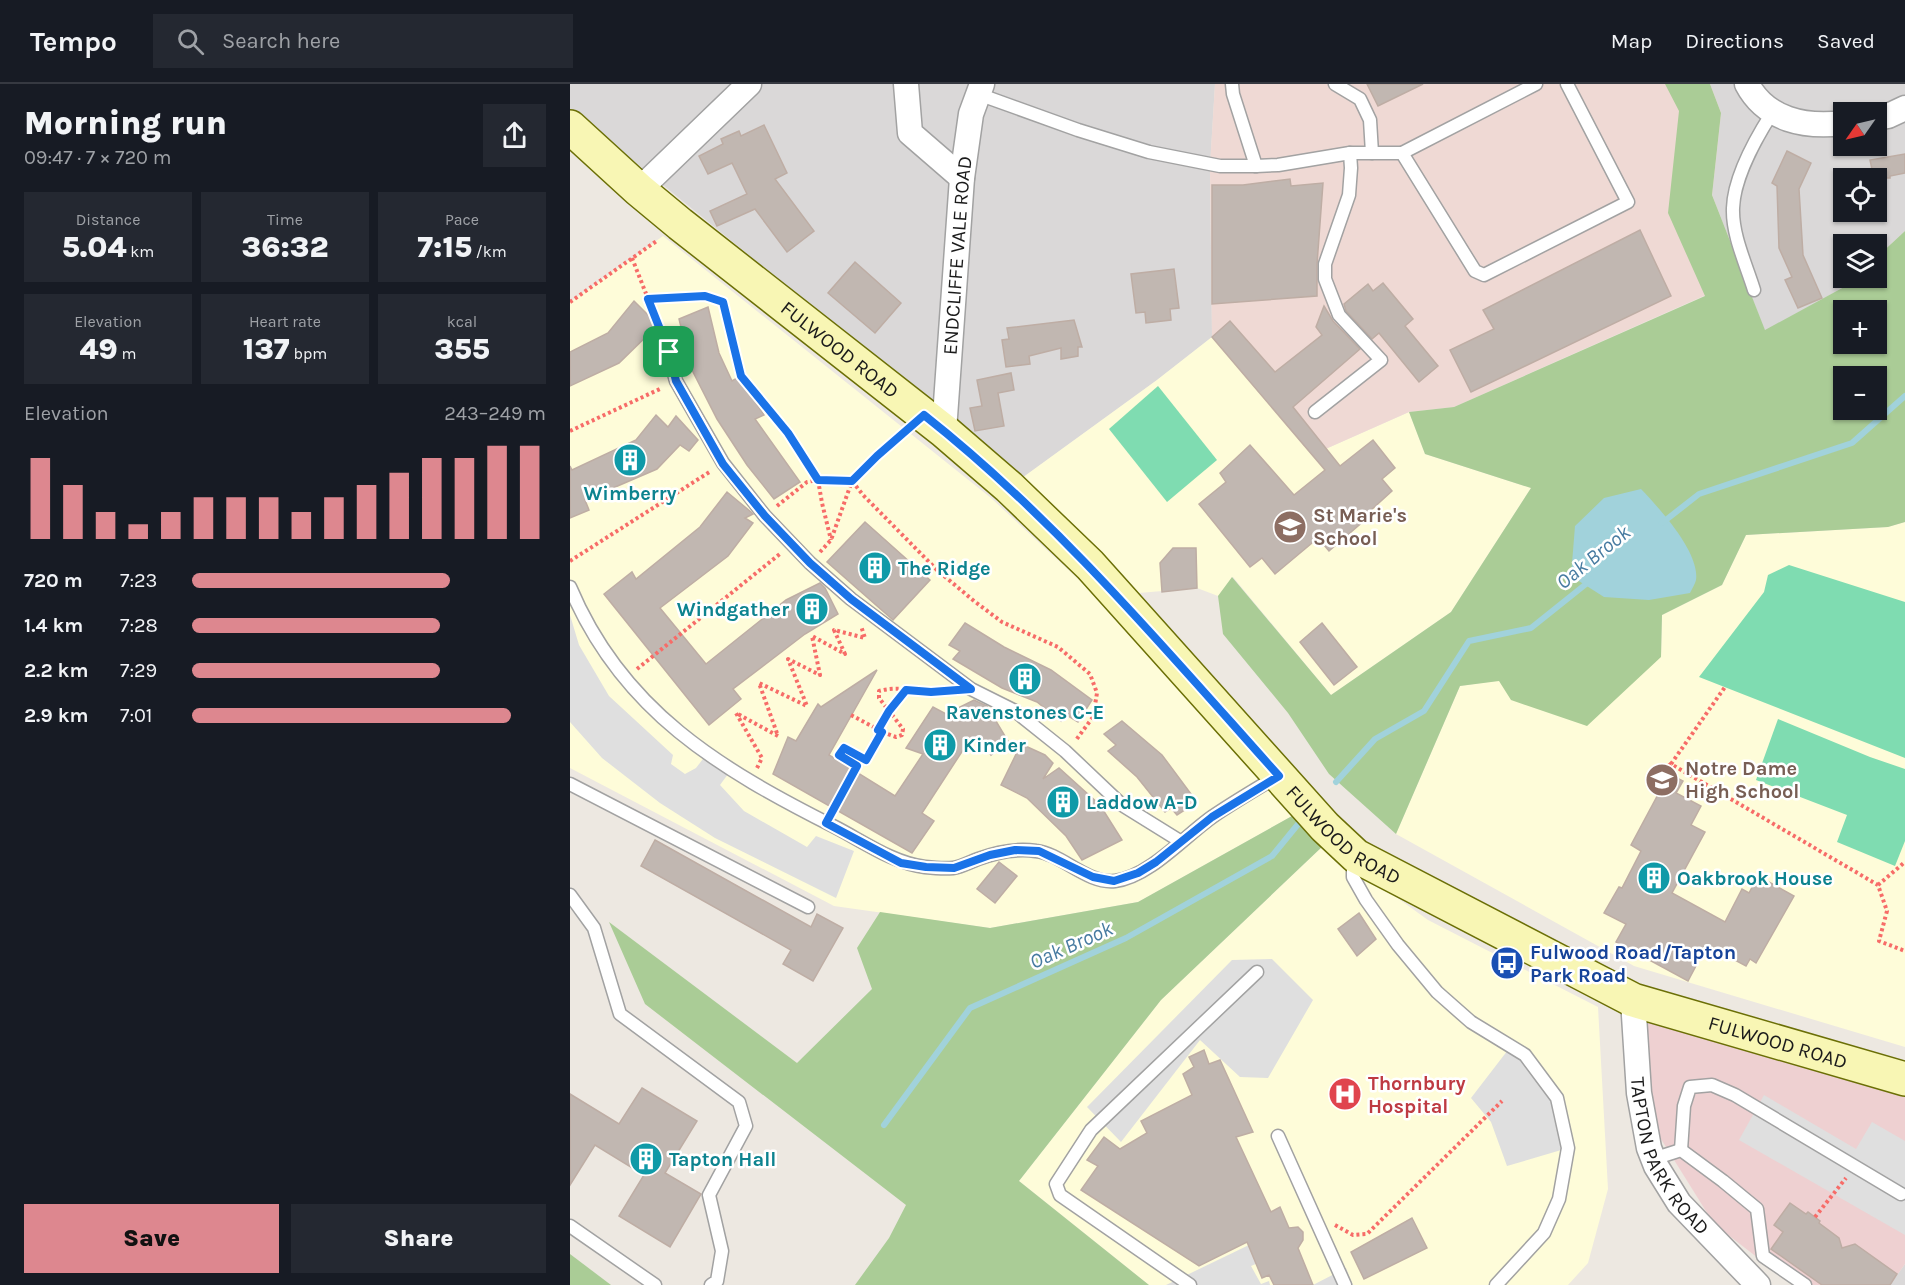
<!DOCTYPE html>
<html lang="en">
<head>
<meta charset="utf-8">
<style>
  :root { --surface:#171b24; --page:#242831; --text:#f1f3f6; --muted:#9ea1a6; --line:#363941; --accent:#dd878f }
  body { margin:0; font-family:Karla,sans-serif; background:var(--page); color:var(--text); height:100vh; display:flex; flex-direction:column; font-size:22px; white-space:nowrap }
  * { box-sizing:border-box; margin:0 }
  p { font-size:20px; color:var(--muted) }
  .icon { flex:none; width:33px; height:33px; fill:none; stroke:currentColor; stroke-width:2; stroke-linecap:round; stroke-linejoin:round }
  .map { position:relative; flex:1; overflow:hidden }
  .side { display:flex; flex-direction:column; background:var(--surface); width:570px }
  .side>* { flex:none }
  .needle { width:39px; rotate:236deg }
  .tools { position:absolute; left:1263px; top:18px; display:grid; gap:12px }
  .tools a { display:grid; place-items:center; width:54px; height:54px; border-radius:0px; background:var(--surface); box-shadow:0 2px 4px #0004; font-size:30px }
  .pin { position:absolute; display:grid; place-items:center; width:51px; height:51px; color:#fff; margin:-26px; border-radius:12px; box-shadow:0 3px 9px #0006 }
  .round { display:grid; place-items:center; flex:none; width:63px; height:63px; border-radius:0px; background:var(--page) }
  .headline { display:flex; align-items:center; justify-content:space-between; height:102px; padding:0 24px }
  h1 { font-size:33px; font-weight:800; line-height:45px }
  .metrics { display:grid; grid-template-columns:repeat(3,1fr); gap:9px; height:102px; padding:6px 24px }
  .metrics div { display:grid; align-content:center; border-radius:0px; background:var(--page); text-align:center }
  .metrics b { font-size:30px; font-weight:800 }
  .metrics small { font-size:16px; font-weight:400 }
  .metrics p { font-size:16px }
  .chart { height:168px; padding:12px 24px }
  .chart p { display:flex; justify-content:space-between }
  .chart svg { width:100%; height:108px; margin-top:6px; stroke:var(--accent); stroke-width:6 }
  .cta { display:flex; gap:12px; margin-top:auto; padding:12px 24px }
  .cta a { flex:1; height:69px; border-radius:0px; background:var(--accent); color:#111; font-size:24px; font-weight:800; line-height:69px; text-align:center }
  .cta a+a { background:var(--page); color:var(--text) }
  ul { padding:0 24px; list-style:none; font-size:20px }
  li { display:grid; grid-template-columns:96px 72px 1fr; align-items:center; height:45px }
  li i { height:15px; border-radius:8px; background:var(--accent) }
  header { display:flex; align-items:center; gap:36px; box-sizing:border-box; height:84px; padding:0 30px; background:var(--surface); border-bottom:2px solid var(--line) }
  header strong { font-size:28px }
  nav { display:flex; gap:33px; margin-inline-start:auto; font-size:21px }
  .search { width:420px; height:54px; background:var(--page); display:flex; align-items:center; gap:15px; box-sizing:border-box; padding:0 21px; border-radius:0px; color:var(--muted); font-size:22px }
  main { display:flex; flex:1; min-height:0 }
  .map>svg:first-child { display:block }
  .residential { fill:#dad8d8; fill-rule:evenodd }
  .commercial { fill:#eed0d1 }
  .education { fill:#fefcd9 }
  .military { fill:#efd9d4 }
  .forest { fill:#aacc96; fill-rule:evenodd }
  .pitch { fill:#7fdcb1 }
  .parking { fill:#dfdfdf }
  .water { fill:#a1d2db }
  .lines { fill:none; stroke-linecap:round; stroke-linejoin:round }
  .stream { stroke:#a1d2db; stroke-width:6 }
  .building { fill:#c1b7b1; stroke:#beada4; stroke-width:1.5 }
  .lane-casing { stroke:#a2a2a2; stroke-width:15 }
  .street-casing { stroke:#a2a2a2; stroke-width:27 }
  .secondary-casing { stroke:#6b6f06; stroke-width:36 }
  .path { stroke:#f76c68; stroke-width:4; stroke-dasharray:3 3; stroke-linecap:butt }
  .lane { stroke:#fff; stroke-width:12 }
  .street { stroke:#fff; stroke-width:24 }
  .secondary { stroke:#f8f6b4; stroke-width:33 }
  .route-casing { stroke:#fff; stroke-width:12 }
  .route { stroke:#1a73e8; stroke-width:8 }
  .labels { text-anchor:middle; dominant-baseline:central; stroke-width:5; stroke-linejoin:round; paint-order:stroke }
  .street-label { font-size:20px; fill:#1b1b1b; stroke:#fff }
  .culture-label { font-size:20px; font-weight:bold; fill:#0d838f; stroke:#fff; text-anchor:start }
  .education-label { font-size:20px; font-weight:bold; fill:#785e54; stroke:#fff; text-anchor:start }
  .transit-label { font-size:20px; font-weight:bold; fill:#164399; stroke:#fff; text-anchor:start }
  .health-label { font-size:20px; font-weight:bold; fill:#be3a42; stroke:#fff; text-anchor:start }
  .water-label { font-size:21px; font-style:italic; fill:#477ba1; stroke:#fff }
</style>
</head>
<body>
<header>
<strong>Tempo</strong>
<div class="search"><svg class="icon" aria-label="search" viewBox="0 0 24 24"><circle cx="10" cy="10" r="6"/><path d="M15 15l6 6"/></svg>Search here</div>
<nav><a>Map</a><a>Directions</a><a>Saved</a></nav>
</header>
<main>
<section class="side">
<div class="headline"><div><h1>Morning run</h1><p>09:47 · 7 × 720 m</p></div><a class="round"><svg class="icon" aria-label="share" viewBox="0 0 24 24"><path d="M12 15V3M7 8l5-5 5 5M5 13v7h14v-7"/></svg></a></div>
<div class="metrics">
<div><p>Distance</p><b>5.04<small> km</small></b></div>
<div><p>Time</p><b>36:32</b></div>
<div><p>Pace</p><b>7:15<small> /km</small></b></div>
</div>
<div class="metrics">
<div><p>Elevation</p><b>49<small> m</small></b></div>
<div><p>Heart rate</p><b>137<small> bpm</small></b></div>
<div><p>kcal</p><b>355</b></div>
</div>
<div class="chart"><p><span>Elevation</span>243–249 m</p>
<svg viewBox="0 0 160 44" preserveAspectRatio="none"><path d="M5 44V11M15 44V22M25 44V33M35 44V38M45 44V33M55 44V27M65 44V27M75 44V27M85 44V33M95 44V27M105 44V22M115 44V17M125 44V11M135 44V11M145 44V6M155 44V6"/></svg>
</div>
<ul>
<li><b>720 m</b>7:23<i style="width:73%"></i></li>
<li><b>1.4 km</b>7:28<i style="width:70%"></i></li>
<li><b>2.2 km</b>7:29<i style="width:70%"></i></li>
<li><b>2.9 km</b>7:01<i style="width:90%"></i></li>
</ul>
<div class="cta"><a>Save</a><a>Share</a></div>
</section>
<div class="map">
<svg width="1335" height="1201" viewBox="0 0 1335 1201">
  <rect width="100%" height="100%" fill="#ede8e1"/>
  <g class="residential">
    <path d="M0,0h645l-5,82 2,171 -55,43 -135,98 -452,-369z"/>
    <path d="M1140,0h195v147l-28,26 -1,-13h-32v34h11l-11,9 -79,44 -53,-136 9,-82zM1274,28h32v34h-32zM1274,94h32v34h-32z"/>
    <path d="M1335,1180v21h-15z"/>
  </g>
  <path class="commercial" d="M1071,928l264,73v179l-15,21h-97l-79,-61 -58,-93z"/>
  <g class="education">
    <path d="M93,152l328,262 113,105 188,213 -154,86 -148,26 -156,-22 -264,-138v-466z"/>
    <path d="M642,253l100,118 97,-43 16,42 106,34 -80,124 -120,83 -98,-118 -15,19 -21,-8 -58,5 -24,-27 -93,-88 135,-98z"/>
    <path d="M1335,438v525l-271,-81 -238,-132 64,-148 201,-29 1,-42 60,-30 24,-50 142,-8z"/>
    <path d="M754,761l104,75 170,87 10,182 -20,74 -20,22h-419l-130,-104 142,-181z"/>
  </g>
  <path class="military" d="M645,0h495l11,29 -9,82 32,83 -290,129 -45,5 -97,43 -100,-118 -2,-171z"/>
  <g class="forest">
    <path d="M1095,0h45l11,29 -9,82 53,135 79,-43 11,-9h21l1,-21 28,-26v291l-17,5 -142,8 -24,50 -60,30 -1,42 -74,69 -76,-26 -12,-19 -39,5 -64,148 -67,-60 -41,-61 -65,-79 -5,-38 14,-19 99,118 120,-83 80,-124 -106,-34 -16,-42 45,-5 251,-111 -37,-83 11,-102zM1274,226h32v34h-32zM1274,292h32v34h-32z"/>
    <path d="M722,732l32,29 -163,155 -142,181 130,104h-294l34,-47 17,-33 -261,-201 -36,-82 188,141 75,-74 -15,-41 23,-36 110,16 148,-26z"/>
    <path d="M0,1170l41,31h-41z"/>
  </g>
  <g class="pitch">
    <path d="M588,302l59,74 -50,42 -58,-73z"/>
    <path d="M1219,481l116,37v156l-206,-81 65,-85 4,-17z"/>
    <path d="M1208,635l92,38 35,12v72l-10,25 -58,-24 10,-27 -91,-35z"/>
  </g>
  <g class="parking">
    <path d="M0,531l9,30 30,51 64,59 -2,9 14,10 11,-6 10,-13 25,15 -11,15 24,26 63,36 9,-11 38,15 -18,47 -121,-60 -55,-35 -58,-45 -32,-36z"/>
    <path d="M702,875l41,41 -45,78 -28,-1 -40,-37 -79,102 -34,-35 145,-147z"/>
    <path d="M941,962l46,52 11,50 -61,18 -16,-44 -20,-24z"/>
    <path d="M1194,1011l92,54 16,-27 33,19v94l-166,-95z"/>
    <path d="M679,1161l9,18 -7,3 10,18 8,-3 1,4h-104z"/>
    <path d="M776,1184l7,17h-40z"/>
  </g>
  <path class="water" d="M1071,405c18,19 59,63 55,91 -1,4 -4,9 -6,13l-41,7 -45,-3 -33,-21 4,-50 29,-28z"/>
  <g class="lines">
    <g class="stream">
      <path d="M1092,439l37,-29 153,-51 53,-47"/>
      <path d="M766,698l39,-43 49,-28 45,-70 62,-13 60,-48"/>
      <path d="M314,1041l86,-117 156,-70 146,-82 27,-33"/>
    </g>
  </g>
  <g class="building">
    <path d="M797,0h56l-45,22z"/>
    <path d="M194,41l23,48 -12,6 39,52 -27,21 -32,-43 -38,17 -7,-15 37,-17 -15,-31 -24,11 -9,-18 24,-12 -2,-5 18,-8 2,5z"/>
    <path d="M1217,67l24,12 -12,26 4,66 19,43 -24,10 -13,-28 7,-3 -13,-29 -2,-62 -5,-3z"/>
    <path d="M1335,70v19l-15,3v2h-16l-4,-18z"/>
    <path d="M720,95l1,7 32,-3 -6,81v32l-105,8v-119h31z"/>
    <path d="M1070,146l31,66 -200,96 -21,-42 44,-21 -11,-19z"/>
    <path d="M285,178l46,41 -26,30 -47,-40z"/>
    <path d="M604,185l5,39 -9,1 1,11 -25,3 -1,-11 -9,1 -5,-39z"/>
    <path d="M813,199l30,36 -8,7 33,40 -19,16 -40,-49 -7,6 -26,-28 -2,-7 24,-20 5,7z"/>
    <path d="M64,217l24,24 -39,38 -49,23v-34l38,-19z"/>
    <path d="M754,222l9,15 27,28 -67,58 47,59 33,-26 22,28 -13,11 10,12 -22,20 3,2 -44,38 -11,-13 -43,36 -13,-16 -12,9 -51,-63 27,-22 -6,-9 30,-28 44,50 31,-25 -113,-133 18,-16 45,51 47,-37 -6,-8z"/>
    <path d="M138,223l11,46 13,28 7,-4 25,38 -9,4 45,63 -26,17 -27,-34 -30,-46 -26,-51 -12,-49z"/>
    <path d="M504,236l8,27h-4v9l-17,3v-11l-32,8 1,8 -24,3 -4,-27 7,-1 -2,-11z"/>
    <path d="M441,289l3,17 -16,3 6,33 -29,5 -5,-23 12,-2 -5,-26z"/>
    <path d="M86,331l12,12 8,-11 22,24 -9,11 -9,-6 -23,24 -72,31 4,10 -19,8v-52l2,4 64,-30z"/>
    <path d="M157,408l24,20 2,2 -8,4 8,5 -25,33 -68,52 46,56 80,-64 34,-17 5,5 13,26 -33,20 -72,55 8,10 -32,26 -105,-131 28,-22 4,7 64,-52z"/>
    <path d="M295,438l65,58 -37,40 -66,-58z"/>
    <path d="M603,464h23l1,40 -35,4 -2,-29z"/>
    <path d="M395,539l39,24 47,23 41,30 -14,22 -13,-8 -4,7 -24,-19 -35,-14 -49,-29 7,-8 -11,-6z"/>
    <path d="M752,539l35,44 -23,18 -34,-43z"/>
    <path d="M307,586l-48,85 66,41 28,-42 -17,-6 27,-41 13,7 28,-14 13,6 21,35 -17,14 -10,-17 -18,12 -41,63 12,8 -22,32 -139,-79 15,-37 8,4 22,-37 3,3z"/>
    <path d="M552,637l40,34 35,47 -20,13 -6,-7 -6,4 -28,-35 -29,-26 8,-6 -12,-11z"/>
    <path d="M451,660l24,11 8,8 -10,16 16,-11 41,37 22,35 -40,20 -16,-24 -39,-38 -26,-13z"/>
    <path d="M1099,690l14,7 -7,12 25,13 -10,19 14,7 -33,61 53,29 17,-33 7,4 9,-17 36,20 -38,67 -6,-4 -4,7 -39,-21 -19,36 -72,-39 10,-18 -22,-11 15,-26 3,1 19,-37 -10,-6z"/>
    <path d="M85,756l156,87 6,-13 26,14 -30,53 -30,-17 8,-14 -150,-84z"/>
    <path d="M429,778l18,14 -22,27 -18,-14z"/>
    <path d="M789,829l17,26 -19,17 -19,-27z"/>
    <path d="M634,966l5,14 11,-4 33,72 -17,5 35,75 9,-5 9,21 9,-1 5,5v8l-5,8 15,37h-39l-5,-10 -7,3 -15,-36 -48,24 -118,-76 17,-24 -11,-6 17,-23 16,12 27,-16 -6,-12 51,-26 -9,-21 11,-7 -5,-10z"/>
    <path d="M72,1004l55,33 -32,52 36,21 -31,53 -51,-31 25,-41 -49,-30 -25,40v-91l49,30z"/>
    <path d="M1220,1119l16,11 2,-2 12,9 -1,2 20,15 3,10 13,-4 42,30 -7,11h-68l-51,-36 12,-17 -9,-7z"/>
    <path d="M842,1134l15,30 -63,31 -13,-27z"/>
  </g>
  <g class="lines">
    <g class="lane-casing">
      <g id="lane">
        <path d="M662,0l1,10 23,72"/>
        <path d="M765,0l25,15 10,21 2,33"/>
        <path d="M408,10l100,36 71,22 71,14h36l22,-1 72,-12h52l134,-69"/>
        <path d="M832,69l73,118 9,4 144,-73 -61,-118"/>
        <path d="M1184,206c-8,-26 -22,-55 -21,-82 1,-30 23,-70 39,-95"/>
        <path d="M98,268l8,29 47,82 42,53 45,47 41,36 120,90 44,22 50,40 57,54 58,36"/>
        <path d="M745,328l66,-52 -42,-45 -14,-36v-15l24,-69 2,-27 -1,-15"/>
        <path d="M0,503c52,124 150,182 265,240 29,15 58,36 90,40 9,1 19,2 28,1 8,-1 17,-6 25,-9 19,-7 38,-11 58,-8 26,3 51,33 79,30 34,-4 70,-45 97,-64 22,-15 44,-28 66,-41"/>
        <path d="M0,700l238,123"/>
        <path d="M785,773l-2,9v11l13,23 32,45 39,47 34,30 54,33 32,43 11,50 -9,51 -15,34 -48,52"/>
        <path d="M0,811l24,33 26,86 119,88 7,24 -37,69 13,56 -5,30 -6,4"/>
        <path d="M708,1052l67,149"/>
        <path d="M1111,1066l3,-44 6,-19 22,-2 23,10 166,99"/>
        <path d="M1083,1075l28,-9 42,31 34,28 6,47 42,29"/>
        <path d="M0,1142l85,59"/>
        <path d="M620,1201l-130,-90 -4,-11 35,-54 166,-158"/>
      </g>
    </g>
    <g class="street-casing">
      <g id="street">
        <path d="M336,0l4,49 52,45"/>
        <path d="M1177,0c19,36 58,44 97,39"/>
        <path d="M1306,34l12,-2 17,-8"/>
        <path d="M69,106l110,-106"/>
        <path id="s1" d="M374,347l18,-253 9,-64 11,-30"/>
        <path id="s2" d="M1063,916l6,93 10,55 7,18 23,37 79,82"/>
      </g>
    </g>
    <g class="secondary-casing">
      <g id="secondary">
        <path id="s3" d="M0,43l69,63 41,34 264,207 65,56 81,78 235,262 31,29 277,144 272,79"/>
      </g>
    </g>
    <g class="path">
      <path d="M62,174l31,79"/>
      <path d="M78,215l57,-3 18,6 18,74 47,57 30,47 4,23 9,37"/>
      <path d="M0,218l88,-62"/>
      <path d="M0,347l92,-43"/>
      <path d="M207,422l30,-24 11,-2 34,1 11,14 74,75 37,31 28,21 56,25 32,27 7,19 -4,24 -17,23"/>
      <path d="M250,468l11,-12 21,-59 53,-50"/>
      <path d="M0,477l141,-90"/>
      <path d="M67,585l144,-116"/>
      <path d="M281,631l28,15"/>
      <path d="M308,646l11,-19 17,-21"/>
      <path d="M1101,680l54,-77"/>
      <path d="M187,684l5,-10 -26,-45 42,23 -19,-53 48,23 -19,-47 32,16 -8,-39 33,18 -11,-24 31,8 -4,-12"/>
      <path d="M1084,692l17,-12 207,121 9,26 -8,30 26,10"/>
      <path d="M263,727l24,-45 -18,-11 5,-7 21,12 17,-28 14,5 6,-2 1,-6 -24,-31v-7c21,-6 46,2 68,0"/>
      <path d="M1308,801l27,-23"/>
      <path d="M1245,1133l31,-39"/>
      <path d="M765,1141l18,10 14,-1 135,-133"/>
    </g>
    <use href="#lane" class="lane"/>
    <use href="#street" class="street"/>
    <use href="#secondary" class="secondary"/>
  </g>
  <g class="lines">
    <g class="route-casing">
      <path id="route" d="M135,212l18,6 18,74 47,57 30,47 34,1 25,-25 47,-41c133,105 242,235 355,361l-67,41 -56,45 -18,11 -24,8 -21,-4 -54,-26 -24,-1 -25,5 -36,13 -28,-1 -25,-4 -75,-40 31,-57 -18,-11 5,-7 22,12 16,-28 -4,-2 11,-19 17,-21 25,2 40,-3 -120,-90 -41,-36 -45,-47 -42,-52 -47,-83 -7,-29 -21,-53z"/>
    </g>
    <use href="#route" class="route"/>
  </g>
  <defs>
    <g id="building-disc" transform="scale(1.725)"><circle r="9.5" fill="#0f9aa8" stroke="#fff"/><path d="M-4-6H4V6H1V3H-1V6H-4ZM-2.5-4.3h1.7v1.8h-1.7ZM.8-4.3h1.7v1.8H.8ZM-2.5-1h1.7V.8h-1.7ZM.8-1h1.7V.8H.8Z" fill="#fff"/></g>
    <g id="school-disc" transform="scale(1.725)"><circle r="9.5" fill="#8d6e63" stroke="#fff"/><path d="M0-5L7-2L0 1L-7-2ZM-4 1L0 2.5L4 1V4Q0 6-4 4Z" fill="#fff"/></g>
    <g id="bus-disc" transform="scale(1.725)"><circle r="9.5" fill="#1a4fb4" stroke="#fff"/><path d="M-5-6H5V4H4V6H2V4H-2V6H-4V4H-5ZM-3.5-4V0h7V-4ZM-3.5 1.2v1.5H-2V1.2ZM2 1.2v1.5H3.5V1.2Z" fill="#fff"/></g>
    <g id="hospital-disc" transform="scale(1.725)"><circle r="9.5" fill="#e0444e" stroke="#fff"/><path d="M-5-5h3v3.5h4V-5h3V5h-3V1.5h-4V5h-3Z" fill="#fff"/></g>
  </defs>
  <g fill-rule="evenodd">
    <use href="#building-disc" x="60" y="376"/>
    <use href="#school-disc" x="720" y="443"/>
    <use href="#building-disc" x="305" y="484"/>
    <use href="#building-disc" x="242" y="525"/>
    <use href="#building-disc" x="455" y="595"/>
    <use href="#building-disc" x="370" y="661"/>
    <use href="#school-disc" x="1092" y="696"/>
    <use href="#building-disc" x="493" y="718"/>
    <use href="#building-disc" x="1084" y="794"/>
    <use href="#bus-disc" x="937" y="879"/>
    <use href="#hospital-disc" x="775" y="1010"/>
    <use href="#building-disc" x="76" y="1075"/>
  </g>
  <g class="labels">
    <g class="street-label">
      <text stroke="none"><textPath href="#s1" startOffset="176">ENDCLIFFE VALE ROAD</textPath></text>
      <text stroke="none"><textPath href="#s3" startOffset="350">FULWOOD ROAD</textPath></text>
      <text stroke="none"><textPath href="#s3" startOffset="1052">FULWOOD ROAD</textPath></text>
      <text stroke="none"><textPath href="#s3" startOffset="1538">FULWOOD ROAD</textPath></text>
      <text stroke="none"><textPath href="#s2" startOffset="164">TAPTON PARK ROAD</textPath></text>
    </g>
    <g class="culture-label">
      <text x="60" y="409" text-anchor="middle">Wimberry</text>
      <text x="328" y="484">The Ridge</text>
      <text x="219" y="525" text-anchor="end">Windgather</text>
      <text x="455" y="628" text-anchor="middle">Ravenstones C-E</text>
      <text x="393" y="661">Kinder</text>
      <text x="516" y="718">Laddow A-D</text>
      <text x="1107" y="794">Oakbrook House</text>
      <text x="99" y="1075">Tapton Hall</text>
    </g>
    <g class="education-label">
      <text x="743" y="431">St Marie's<tspan x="743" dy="23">School</tspan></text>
      <text x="1115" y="684">Notre Dame<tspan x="1115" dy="23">High School</tspan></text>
    </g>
    <g class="transit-label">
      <text x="960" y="868">Fulwood Road/Tapton<tspan x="960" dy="23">Park Road</tspan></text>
    </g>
    <g class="health-label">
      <text x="798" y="999">Thornbury<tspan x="798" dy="23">Hospital</tspan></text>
    </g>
    <g class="water-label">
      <text transform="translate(1023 473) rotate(-39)">Oak Brook</text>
      <text transform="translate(501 861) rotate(-24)">Oak Brook</text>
    </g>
  </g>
</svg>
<div class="tools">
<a><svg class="needle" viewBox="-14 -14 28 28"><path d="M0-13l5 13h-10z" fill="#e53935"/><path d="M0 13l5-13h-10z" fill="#9ea1a6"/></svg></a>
<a><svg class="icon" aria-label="locate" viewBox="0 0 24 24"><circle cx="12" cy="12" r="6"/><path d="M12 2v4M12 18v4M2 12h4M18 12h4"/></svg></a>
<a><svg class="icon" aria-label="layers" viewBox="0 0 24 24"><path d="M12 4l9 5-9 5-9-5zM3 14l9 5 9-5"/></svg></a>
<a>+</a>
<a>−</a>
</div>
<div class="pin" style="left:99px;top:268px;background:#1e9e55"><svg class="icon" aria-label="arrive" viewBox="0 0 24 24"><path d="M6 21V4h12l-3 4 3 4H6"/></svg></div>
</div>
</main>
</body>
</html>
